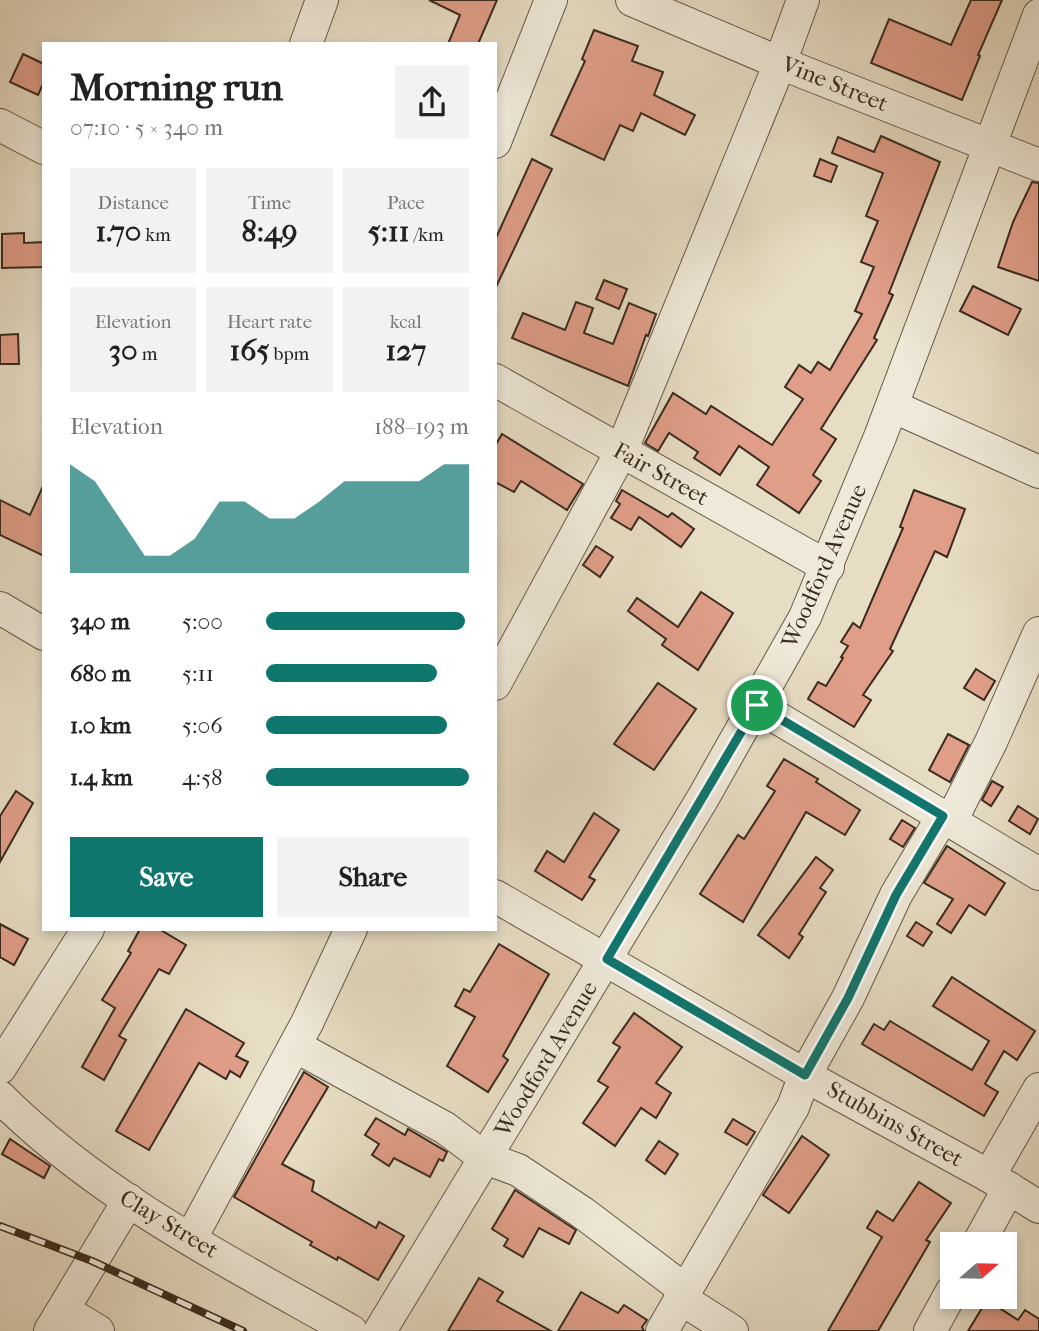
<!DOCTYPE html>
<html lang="en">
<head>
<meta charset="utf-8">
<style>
  :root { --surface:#fff; --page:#f2f2f2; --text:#222; --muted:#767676; --accent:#0f766e }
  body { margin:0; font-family:"IM FELL French Canon",serif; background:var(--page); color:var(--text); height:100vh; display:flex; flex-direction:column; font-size:26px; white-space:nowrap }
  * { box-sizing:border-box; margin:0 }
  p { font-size:23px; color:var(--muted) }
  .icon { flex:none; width:38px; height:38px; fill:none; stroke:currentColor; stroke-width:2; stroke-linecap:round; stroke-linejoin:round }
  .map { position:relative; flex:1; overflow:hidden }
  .panel { position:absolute; left:42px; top:42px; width:455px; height:889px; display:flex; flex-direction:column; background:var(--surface); border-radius:0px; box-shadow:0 4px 10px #0003 }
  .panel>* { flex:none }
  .needle { width:46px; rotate:70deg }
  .fabs { position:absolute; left:940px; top:1232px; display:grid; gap:14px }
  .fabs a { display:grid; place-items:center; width:77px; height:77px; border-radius:0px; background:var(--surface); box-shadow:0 4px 10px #0003; font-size:35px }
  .pin { position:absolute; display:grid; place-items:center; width:60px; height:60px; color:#fff; margin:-30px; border:4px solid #fff; border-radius:50%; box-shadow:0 2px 7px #0007 }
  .round { display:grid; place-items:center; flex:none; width:74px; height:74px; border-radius:0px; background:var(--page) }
  .overview { display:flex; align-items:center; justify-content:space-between; height:119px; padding:0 28px }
  h1 { font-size:38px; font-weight:700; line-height:52px }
  .stats { display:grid; grid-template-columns:repeat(3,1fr); gap:10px; height:119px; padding:7px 28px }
  .stats div { display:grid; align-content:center; border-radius:0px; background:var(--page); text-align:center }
  .stats b { font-size:30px; font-weight:700 }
  .stats small { font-size:19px; font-weight:400 }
  .stats p { font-size:19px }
  .chart { height:196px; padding:14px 28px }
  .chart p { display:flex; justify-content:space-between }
  .chart svg { width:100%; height:126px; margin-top:7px; fill:var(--accent); opacity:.7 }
  .action { display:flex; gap:14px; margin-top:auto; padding:14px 28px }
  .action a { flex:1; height:80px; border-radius:0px; background:var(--accent); color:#fff; font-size:28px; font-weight:700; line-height:80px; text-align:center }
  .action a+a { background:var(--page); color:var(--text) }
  ul { padding:0 28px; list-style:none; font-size:23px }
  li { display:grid; grid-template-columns:112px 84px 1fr; align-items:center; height:52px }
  li i { height:18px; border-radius:9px; background:var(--accent) }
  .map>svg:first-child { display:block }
  .building { fill:#e09e89; stroke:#3a2b1e; stroke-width:2 }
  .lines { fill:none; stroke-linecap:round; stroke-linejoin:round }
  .minor-casing { stroke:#655848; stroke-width:34 }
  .minor { stroke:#efe9d9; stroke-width:32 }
  .rail-casing { stroke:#3a2b1e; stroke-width:8 }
  .rail { stroke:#efe9d9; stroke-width:5; stroke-dasharray:16; stroke-linecap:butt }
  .route-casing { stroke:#fff; stroke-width:14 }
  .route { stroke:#0f766e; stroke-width:9 }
  .labels { text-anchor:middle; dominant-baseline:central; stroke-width:5; stroke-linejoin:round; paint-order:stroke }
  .street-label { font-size:23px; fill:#3a2b1e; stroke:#efe9d9 }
</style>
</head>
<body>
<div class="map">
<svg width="1039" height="1331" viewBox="0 0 1039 1331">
  <rect width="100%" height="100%" fill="#e7ddc4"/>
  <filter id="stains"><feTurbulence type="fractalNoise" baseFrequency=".00286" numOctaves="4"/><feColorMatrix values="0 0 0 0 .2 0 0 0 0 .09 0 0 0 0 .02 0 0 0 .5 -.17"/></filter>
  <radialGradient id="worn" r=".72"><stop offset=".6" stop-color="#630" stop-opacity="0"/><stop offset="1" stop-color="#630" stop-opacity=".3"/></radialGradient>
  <g class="building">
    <path d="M429,0h68l-19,44h-30l12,-29z"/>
    <path d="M971,0h31l-24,55 2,1 -18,44 -91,-37 18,-44 62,26z"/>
    <path d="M594,30l44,16 -6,15 31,11 -9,23 41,20 -10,20 -44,-22 -8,18 -13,-6 -16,35 -53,-25 34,-74 -3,-2z"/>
    <path d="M23,54l21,10v18l-6,13 -28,-13z"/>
    <path d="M881,136l59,26 -51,131 4,2 -19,43 3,2 -56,89 15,10 -23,36 8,6 -22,32 -42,-28 12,-18 -30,-21 -19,29 -26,-17 4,-6 -29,-19 -11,18 -13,-8 28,-50 33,21 5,-8 61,39 31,-46 -18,-12 14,-22 12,8 7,-11 12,8 32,-56 -7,-3 19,-44 -13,-5 17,-41 -12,-5 17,-43 -51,-20 6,-16 36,15z"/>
    <path d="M532,159l20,10 -57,120v-49z"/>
    <path d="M820,159l17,7 -6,16 -17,-6z"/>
    <path d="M1032,182l7,1v98l-41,-14 15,-45z"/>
    <path d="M24,233v10l20,-1v25l-42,1v-34z"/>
    <path d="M604,280l23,9 -8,20 -23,-10z"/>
    <path d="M973,286l48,23 -13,26 -48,-24z"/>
    <path d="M576,302l17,6 -9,25 29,11 16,-41 27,11 -8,22 -2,-1 -18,51 -116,-48 11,-25 42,17z"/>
    <path d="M18,334l1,30h-19v-29z"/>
    <path d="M502,434l81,50 -16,26 -46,-29 -7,11 -19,-10v-36z"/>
    <path d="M44,484v72l-44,-21v-35l30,15z"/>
    <path d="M622,490l46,27 4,-4 22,16 -13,18 -42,-30 -8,13 -20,-12 9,-14 -4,-3z"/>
    <path d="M914,490l51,19 -18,48 -12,-6 -45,98 3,2 -30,44 8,5 -17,27 -46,-28 10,-17 8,4 17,-28 -2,-1 7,-11 -7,-4 12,-19 7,5 43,-100 -3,-1z"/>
    <path d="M596,546l17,11 -13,20 -17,-12z"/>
    <path d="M701,592l32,21 -35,57 -36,-25 4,-6 -38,-28 9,-13 41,29z"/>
    <path d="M976,669l19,12 -11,19 -20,-12z"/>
    <path d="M658,683l38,26 -42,61 -40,-26z"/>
    <path d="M948,734l21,11 -19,37 -21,-12z"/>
    <path d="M784,759l34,20 -2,3 44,28 -15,25 -39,-23 -63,110 -43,-28 38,-59 6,4 31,-48 -8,-5z"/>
    <path d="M992,781l11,6 -12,19 -9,-6z"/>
    <path d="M16,791l17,12 -33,59v-46z"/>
    <path d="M1018,806l20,13 -8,15 -21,-13z"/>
    <path d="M594,813l25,17 -30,47 6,3 -13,20 -47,-29 12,-20 17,11z"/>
    <path d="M902,820l13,8 -12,19 -13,-8z"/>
    <path d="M947,846l58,37 -20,32 -16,-10 -18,28 -14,-9 16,-25 -29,-16z"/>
    <path d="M816,857l17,13 -13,18 6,4 -27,42 4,3 -14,21 -31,-23z"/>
    <path d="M916,922l16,10 -9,14 -16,-10z"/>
    <path d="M0,924l28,15 -14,26 -14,-8z"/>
    <path d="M140,929h19l27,16 -17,29 -10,-5 -40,67 7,4 -22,40 -22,-13 33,-59 -13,-8 29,-47 -3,-2z"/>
    <path d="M499,944l50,30 -46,82 5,4 -20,32 -41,-26 28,-49 -20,-11 9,-17 6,3z"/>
    <path d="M952,977l83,54 -18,29 -13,-9 -19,33 13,8 -14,24 -122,-72 12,-20 10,6 6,-9 82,49 17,-29 -56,-35z"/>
    <path d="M186,1009l58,34 -8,13 12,6 -8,15 -10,-6 -4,8 -27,-16 -50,87 -33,-19z"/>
    <path d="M634,1013l48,34 -26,36 15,10 -15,25 -15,-10 -26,38 -32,-23 25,-36 -10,-6 22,-34 -7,-4z"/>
    <path d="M304,1072l24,15 -46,77 32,17 -2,10 64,37 3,-6 25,14 -26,44 -40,-23 -1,3 -27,-15 2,-3 -78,-45z"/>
    <path d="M376,1118l29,17 3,-6 39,23 -4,9 -4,-2 -9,18 -36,-19 -5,8 -17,-11 7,-11 -14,-9z"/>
    <path d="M733,1119l22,13 -8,13 -22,-13z"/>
    <path d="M802,1136l27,19 -40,58 -26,-18z"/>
    <path d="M10,1139l40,27 -6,12 -42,-24z"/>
    <path d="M659,1141l19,13 -13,20 -19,-14z"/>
    <path d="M919,1182l32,21 -25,37 4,2 -52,89h-50l54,-94 -15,-9 10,-17 16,10z"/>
    <path d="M515,1190l61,40 -7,14 -30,-16 -16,29 -19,-11 4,-7 -16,-10z"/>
    <path d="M479,1278l24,14 -6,9 54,30h-103z"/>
    <path d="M581,1292l37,21 6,-8 23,15 -5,7 2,4h-86z"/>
    <path d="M987,1300l31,20 7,-10 14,9v12h-71z"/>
  </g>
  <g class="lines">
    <g class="minor-casing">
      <g id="minor">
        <path d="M632,0l148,63 259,102"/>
        <path d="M306,44l16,-44"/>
        <path d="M0,125l44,23"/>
        <path d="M495,142l56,-142"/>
        <path d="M495,380l333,187"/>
        <path d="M892,406l147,66"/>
        <path d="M0,608l44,26"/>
        <path d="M495,684l126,-232 159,-389 23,-63"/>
        <path d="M756,705l283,169"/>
        <path d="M951,821l40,-79 48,-109"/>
        <path d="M495,896l329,190 165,90 50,31"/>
        <path d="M295,1046l150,82 40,30 33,12 65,43 102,77"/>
        <path d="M0,1068l88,-139"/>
        <path d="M0,1097c100,100 229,165 351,234"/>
        <path d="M989,1176l50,-87"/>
        <path d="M191,1238l116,-215 44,-94"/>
        <path d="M978,1244l31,-56"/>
        <path d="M680,1298l52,33"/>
        <path d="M63,1310l35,21"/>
        <path d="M50,1331l79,-131"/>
        <path d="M380,1331l323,-533 102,-181 75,-180 159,-422"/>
        <path d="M662,1331l131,-224 12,-32 43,-77 48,-103 47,-79"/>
        <path d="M930,1331l22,-40"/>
      </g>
    </g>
    <use href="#minor" class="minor"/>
    <g class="rail-casing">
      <path id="rail" d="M0,1226l92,35 151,70"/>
    </g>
    <use href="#rail" class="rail"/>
  </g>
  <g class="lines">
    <g class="route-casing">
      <path id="route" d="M757,705l186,111 -47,79 -48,103 -43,77 -198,-116z"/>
    </g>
    <use href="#route" class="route"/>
  </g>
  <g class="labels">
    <g class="street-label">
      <text transform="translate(835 84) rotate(22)">Vine Street</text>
      <text transform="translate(661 474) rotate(29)">Fair Street</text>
      <text transform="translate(824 566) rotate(-66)">Woodford Avenue</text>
      <text transform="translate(546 1059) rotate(-59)">Woodford Avenue</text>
      <text transform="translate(895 1124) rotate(29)">Stubbins Street</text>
      <text transform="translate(169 1224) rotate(31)">Clay Street</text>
    </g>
  </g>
  <rect width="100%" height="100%" filter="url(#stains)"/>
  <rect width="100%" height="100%" fill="url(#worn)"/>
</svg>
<div class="fabs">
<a><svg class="needle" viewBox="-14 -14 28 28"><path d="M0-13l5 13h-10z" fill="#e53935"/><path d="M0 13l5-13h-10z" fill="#767676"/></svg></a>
</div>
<div class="pin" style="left:757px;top:705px;background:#1e9e55"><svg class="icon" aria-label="arrive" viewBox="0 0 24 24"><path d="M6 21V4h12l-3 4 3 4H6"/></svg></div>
<section class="panel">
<div class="overview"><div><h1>Morning run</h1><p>07:10 · 5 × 340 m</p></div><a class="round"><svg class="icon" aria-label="share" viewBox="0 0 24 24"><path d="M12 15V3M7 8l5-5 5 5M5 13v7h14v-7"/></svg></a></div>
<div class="stats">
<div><p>Distance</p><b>1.70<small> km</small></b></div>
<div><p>Time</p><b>8:49</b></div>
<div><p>Pace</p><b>5:11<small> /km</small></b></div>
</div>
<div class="stats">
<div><p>Elevation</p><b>30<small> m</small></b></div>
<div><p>Heart rate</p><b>165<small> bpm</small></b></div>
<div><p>kcal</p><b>127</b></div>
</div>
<div class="chart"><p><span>Elevation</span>188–193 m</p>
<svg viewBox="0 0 160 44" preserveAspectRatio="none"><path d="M0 44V6L10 12L20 25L30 38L40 38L50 32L60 19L70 19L80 25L90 25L100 19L110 12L120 12L130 12L140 12L150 6L160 6V44z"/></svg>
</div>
<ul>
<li><b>340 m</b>5:00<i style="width:98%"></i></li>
<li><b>680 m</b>5:11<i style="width:84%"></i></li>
<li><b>1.0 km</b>5:06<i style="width:89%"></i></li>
<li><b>1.4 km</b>4:58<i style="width:100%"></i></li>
</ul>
<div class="action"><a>Save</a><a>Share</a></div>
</section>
</div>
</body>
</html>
